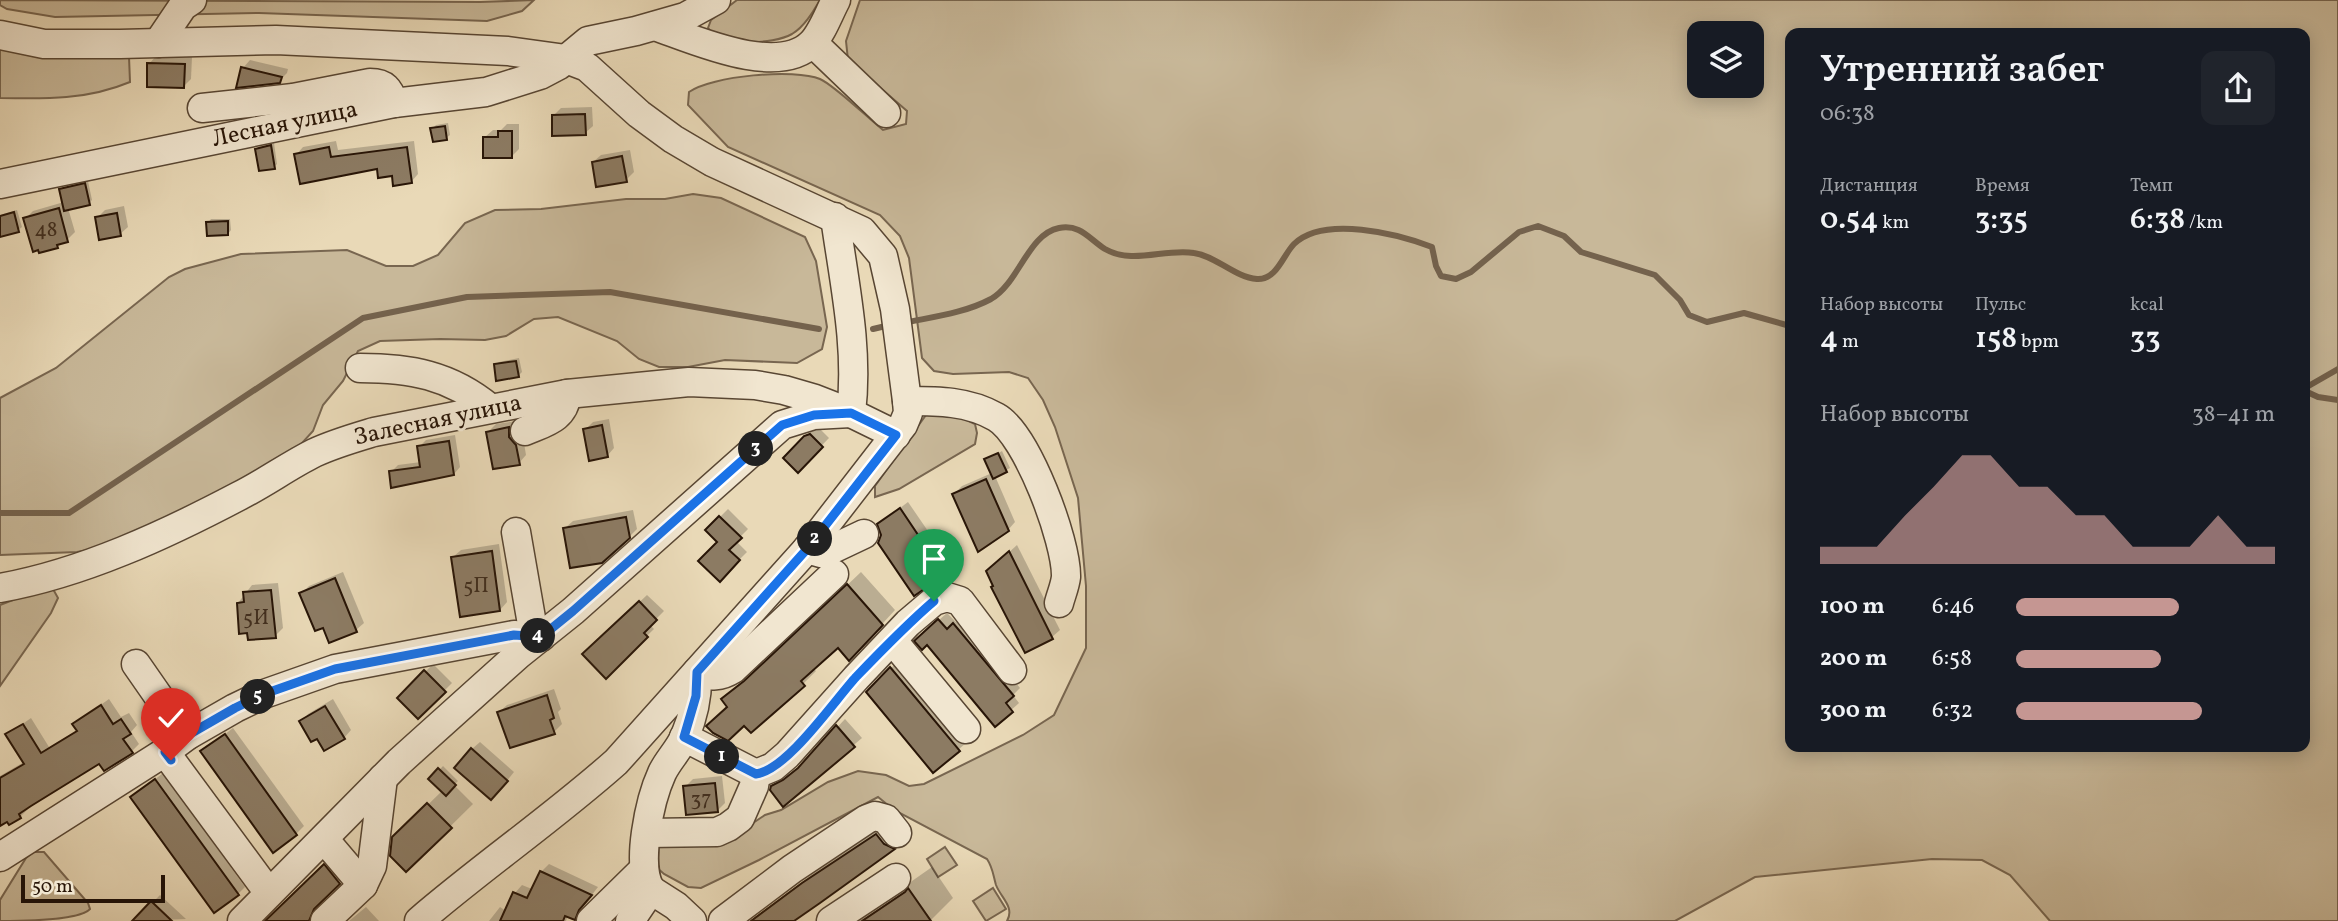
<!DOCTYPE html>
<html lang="ru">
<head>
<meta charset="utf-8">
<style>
  :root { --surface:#171b24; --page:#20242c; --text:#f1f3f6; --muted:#9ea1a6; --accent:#c59692 }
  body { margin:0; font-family:Vollkorn,serif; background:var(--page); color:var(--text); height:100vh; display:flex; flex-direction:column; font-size:26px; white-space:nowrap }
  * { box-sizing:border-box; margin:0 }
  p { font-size:23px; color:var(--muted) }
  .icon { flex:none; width:38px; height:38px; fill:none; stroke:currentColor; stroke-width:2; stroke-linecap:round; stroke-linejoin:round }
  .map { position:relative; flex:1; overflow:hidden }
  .drawer { position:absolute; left:1785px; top:28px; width:525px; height:724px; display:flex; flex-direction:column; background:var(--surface); border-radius:14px; box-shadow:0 4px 18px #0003 }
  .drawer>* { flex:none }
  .tools { position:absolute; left:1687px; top:21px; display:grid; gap:14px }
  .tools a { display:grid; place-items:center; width:77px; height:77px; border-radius:14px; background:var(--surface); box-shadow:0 4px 18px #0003; font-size:35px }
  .scale { position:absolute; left:21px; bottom:18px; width:144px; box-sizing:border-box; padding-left:7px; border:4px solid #281507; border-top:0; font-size:19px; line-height:24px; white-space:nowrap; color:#281507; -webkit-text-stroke:5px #f1e6d0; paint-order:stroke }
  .pin { position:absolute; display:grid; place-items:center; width:60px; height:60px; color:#fff; margin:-72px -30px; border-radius:50% 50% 50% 0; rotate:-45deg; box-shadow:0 0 7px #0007 }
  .pin .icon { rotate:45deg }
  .km { position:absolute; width:35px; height:35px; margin:-18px; border-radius:50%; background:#222; color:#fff; font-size:19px; line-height:35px; text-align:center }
  .round { display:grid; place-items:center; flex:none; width:74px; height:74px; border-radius:14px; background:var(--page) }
  .overview { display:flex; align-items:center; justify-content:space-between; height:119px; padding:0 35px }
  h1 { font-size:38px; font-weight:600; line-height:52px }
  .metrics { display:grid; grid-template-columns:repeat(3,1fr); gap:10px; height:119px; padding:7px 35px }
  .metrics div { display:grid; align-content:center }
  .metrics b { font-size:30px; font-weight:600 }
  .metrics small { font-size:19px; font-weight:400 }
  .metrics p { font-size:19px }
  .chart { height:196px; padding:14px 35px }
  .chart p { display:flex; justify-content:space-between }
  .chart svg { width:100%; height:126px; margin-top:7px; fill:var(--accent); opacity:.7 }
  ul { padding:0 35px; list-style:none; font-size:23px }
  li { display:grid; grid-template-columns:112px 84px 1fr; align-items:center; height:52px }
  li i { height:18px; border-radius:9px; background:var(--accent) }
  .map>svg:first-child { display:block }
  .green { fill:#c8b899; stroke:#786650; stroke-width:2; fill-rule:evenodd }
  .shadow { fill:#0003 }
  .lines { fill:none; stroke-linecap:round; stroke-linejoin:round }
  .stream { stroke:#74624d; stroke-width:6 }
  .building { fill:#8c7b63; stroke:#281507; stroke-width:2 }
  .minor-casing { stroke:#584633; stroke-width:31 }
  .minor { stroke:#f1e6d0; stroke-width:28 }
  .route-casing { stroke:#fff; stroke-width:14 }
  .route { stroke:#1a73e8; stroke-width:9 }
  .labels { text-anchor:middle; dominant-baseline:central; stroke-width:6; stroke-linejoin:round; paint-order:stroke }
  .number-label { font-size:21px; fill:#412e1e }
  .street-label { font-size:24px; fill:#281507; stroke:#f1e6d0 }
</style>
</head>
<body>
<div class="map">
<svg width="2338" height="921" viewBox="0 0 2338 921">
  <rect width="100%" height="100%" fill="#e9d9b7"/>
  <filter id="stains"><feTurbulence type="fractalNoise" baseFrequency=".00286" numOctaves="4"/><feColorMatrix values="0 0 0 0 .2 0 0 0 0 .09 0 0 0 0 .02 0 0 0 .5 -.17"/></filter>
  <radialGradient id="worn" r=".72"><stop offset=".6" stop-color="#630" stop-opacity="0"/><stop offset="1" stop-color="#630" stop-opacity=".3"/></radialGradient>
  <g class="green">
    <path d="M0,0l480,2 54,-2 -12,11 -35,10 -228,-8 -204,4 -48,-8 -7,-4z"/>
    <path d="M737,0h83c-7,12 -16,27 -28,34 -20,11 -70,12 -84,-6l3,-8z"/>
    <path d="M860,0h1478v921h-288l-40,-46 -28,-15 -50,-1 -177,18 -80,44h-668c8,-14 -6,-23 -11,-36 -3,-10 -3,-17 -9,-26l-93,-49 -16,-13 -119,63 -58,28 -13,-1 -24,-13 -9,-8 -2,-18 85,-15 27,-18 16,-5 47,-28 30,-11 28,4 23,11 15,-2 99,-49 31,-20 32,-67v-62l-8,-88 -23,-71 -12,-27 -15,-22 -19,-6 -56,2 -19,-3 -12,-13 -13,-100 -9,-22 -20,-21 -152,-68 -40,-42 1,-13c22,-16 106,-24 131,-13 14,6 49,40 63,51l23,-6 1,-13 -59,-51 -2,-19zM1699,33h53v53h-53zM1790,33h515v714h-515z"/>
    <path d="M0,46l129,11 1,25c-43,18 -84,17 -130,16z"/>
    <path d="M693,194l28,4 84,39 11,24 11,66 -5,22 -25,14 -72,-3 -37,7h-29l-20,-8 -22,-18 -59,-24 -24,2 -28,17 -21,4 -45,-1 -60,2 -22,10 -15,30 -20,24 -10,26 -19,21 -174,92 -43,8 -77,3v-157l56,-30 113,-91 16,-8 56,-15 106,-4 39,16h27l25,-11 27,-32 30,-13 46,-1 85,-10h39z"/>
    <path d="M932,411l28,6 15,7 2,9 -2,11 -76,45 -24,8v-11l51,-71z"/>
    <path d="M53,589l5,9 -7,15 -51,73v-81l31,-12z"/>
    <path d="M945,847l12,18 -19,12 -11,-18z"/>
    <path d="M33,852h11l44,51 2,6c-11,12 -69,12 -90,12v-21l26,-42z"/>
    <path d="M993,888l13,21 -20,12 -13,-20z"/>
  </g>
  <g class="shadow">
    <path d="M156,56l36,1 -1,22 -7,7 -35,-22z"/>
    <path d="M250,60l38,9 -1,4 -8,8 -36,-13z"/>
    <path d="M592,107l1,19 -8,7 -32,-17 8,-8z"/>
    <path d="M448,123l2,12 -4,3 -14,-9 4,-4z"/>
    <path d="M507,124h12v25l-7,7 -27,-19 8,-7h8z"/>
    <path d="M336,141l2,9 76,-9 4,33 -7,8 -33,-15 -82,-12 7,-8z"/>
    <path d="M274,143l3,21 -3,3 -18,-18 4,-3z"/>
    <path d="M630,150l4,22 -8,8 -33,-18 8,-7z"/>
    <path d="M88,181l4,19 -3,3 -21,5 7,24 -8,8 -10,6 -32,-27 8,-8 31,-9 -3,-13 4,-3z"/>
    <path d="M124,206l4,21 -8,7 -23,-16 8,-8z"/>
    <path d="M17,210l5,17 -4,3 -18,5v-20z"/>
    <path d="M211,219h19l1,11 -3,4 -20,-11z"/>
    <path d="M519,358l3,14 -4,4 -22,-11 3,-3z"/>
    <path d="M609,419l5,29 -7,8 -22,-26 8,-8z"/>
    <path d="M516,421v8l7,8 3,18 -7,8 -31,-31 8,-8z"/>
    <path d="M818,427l11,11 -31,32 -13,-12 28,-29z"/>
    <path d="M455,435l5,32 -6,7 -63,-2 7,-7 23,-3 -2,-15 7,-7z"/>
    <path d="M1002,451l8,17 -15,8 20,46 -7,8 -54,-36 8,-8 30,-13 -6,-13z"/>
    <path d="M908,502l44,64 -38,28 -35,-70z"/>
    <path d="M728,509l20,20 -12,12 11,11 -27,27 -1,-37 -12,-12z"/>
    <path d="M633,510l4,19 -8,8 -64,-9 8,-7z"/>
    <path d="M499,544l8,58 -7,8 -47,-53 8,-7z"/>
    <path d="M1017,545l43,85 -8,7 -56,-73z"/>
    <path d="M343,572l21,51 -8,7 -32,-4 -23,-32 8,-8z"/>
    <path d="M861,572l34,38 -33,36h-24l-25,22 3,3 -13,13 -74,22 -6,-7 37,-31z"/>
    <path d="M278,583l5,45 -8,8 -37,-33 14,-18z"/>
    <path d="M647,595l17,16 -14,14 4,4 -48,47 -14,-29z"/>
    <path d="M947,613l9,9 6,-5 58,71 -7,7 6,8 -24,21 -71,-91z"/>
    <path d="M898,661l68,82 -8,7 -90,-58z"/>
    <path d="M433,664l19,19 -34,34 -19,-19z"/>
    <path d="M554,689l7,20 -3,3 4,12 -8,8 -55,-20 8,-7z"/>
    <path d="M109,699l12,18 8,-4 8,12 -6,7 8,12 -7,7 -32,11 -74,45 2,2 -8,8 -20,7v-48l24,-14 -17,-27 24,-17 18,29 29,-17 -4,-6z"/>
    <path d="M333,699l18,31 -7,8 -27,-1 -16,-15 7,-8z"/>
    <path d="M845,719l17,19 -78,66 -12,-17 33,-25z"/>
    <path d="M233,728l71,98 -8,8 -94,-82z"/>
    <path d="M480,742l34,30 -15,19 -27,-42z"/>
    <path d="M443,766l15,15 -4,4 19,19 -67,66 -12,-32 49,-48 -12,-11z"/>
    <path d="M163,773l82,114 -7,7 -105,-97z"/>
    <path d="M722,776l3,27 -8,8 -32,-24 8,-8z"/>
    <path d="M886,824l18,14 -10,10 -103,73h-41l65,-49z"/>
    <path d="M332,858l14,17 -30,31v10l2,5h-51z"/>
    <path d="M549,864l49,23 -24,31 -6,-3 -2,6h-77l11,-14 6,4 9,-18 7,-8 10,4 9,-17z"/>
    <path d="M932,867l21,31 -23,23h-75z"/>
    <path d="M160,895l26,24 -51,2z"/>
    <path d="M366,907l13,14h-30z"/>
  </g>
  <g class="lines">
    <g class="stream">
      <path d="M904,323c28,-6 61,-10 87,-24 28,-16 37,-65 68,-71 22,-4 30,11 46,21 28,16 60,-1 89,4 22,3 40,24 63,26 20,1 26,-24 37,-35 30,-29 104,-10 138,3l4,19 5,10 15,3 15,-7 48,-40 19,-6 26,10 17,16 74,23 25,25 9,15 18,7 37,-9 46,13"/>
      <path d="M873,329l17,-4"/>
      <path d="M2305,388l33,-19"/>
      <path d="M2305,391l13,6 20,3"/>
      <path d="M0,513h69l294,-195 104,-21 143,-5 209,37"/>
    </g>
  </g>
  <g class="building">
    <path d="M147,63l38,1 -1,24 -37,-1z"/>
    <path d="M241,67l41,10 -2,6 -44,5z"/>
    <path d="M585,114l1,21 -34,1v-21z"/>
    <path d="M445,126l2,14 -14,2 -3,-14z"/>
    <path d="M498,131h14v27h-29v-21h15z"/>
    <path d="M271,145l4,24 -16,2 -4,-22z"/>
    <path d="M329,147l2,10 76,-10 5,36 -19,3 -1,-10 -14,2 -1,-9 -77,15 -6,-30z"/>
    <path d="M622,156l5,26 -31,5 -4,-25z"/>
    <path d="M85,183l5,22 -26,6 -5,-22z"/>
    <path d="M59,208l9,34 -11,3 1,3 -19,5 -1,-3 -5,2 -10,-34z"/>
    <path d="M14,212l5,20 -19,5v-21z"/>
    <path d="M117,213l4,23 -22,4 -4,-23z"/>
    <path d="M228,221v14l-21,1 -1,-14z"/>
    <path d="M516,361l3,16 -23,4 -2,-17z"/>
    <path d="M602,425l6,32 -19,4 -6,-32z"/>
    <path d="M509,427v10l7,8 4,20 -27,4 -7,-37z"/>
    <path d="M810,434l13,13 -25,26 -15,-15 21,-22z"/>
    <path d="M449,441l5,34 -63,13 -2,-17 31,-4 -3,-21z"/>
    <path d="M998,453l9,19 -14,7 -9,-20z"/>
    <path d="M986,479l23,52 -31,21 -26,-58z"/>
    <path d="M900,508l45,67 -31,21 -36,-53 3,-8 -4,-11z"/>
    <path d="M719,516l23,22 -13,12 11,10 -20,22 -22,-21 19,-19 -12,-12z"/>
    <path d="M626,517l4,21 -28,25 -32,5 -7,-40z"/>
    <path d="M492,551l8,60 -40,6 -9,-60z"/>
    <path d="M1009,551l44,88 -28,14 -34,-66 2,-1 -7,-15z"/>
    <path d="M335,578l22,54 -28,11 -6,-15 -8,3 -16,-38z"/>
    <path d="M847,584l36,41 -34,36 -11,-13 -37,33 4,5 -54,47 -7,-7 -16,15 -15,-8 -7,-7 21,-19 -6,-8 23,-18z"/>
    <path d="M271,590l5,48 -28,2 -1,-7 -8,1 -2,-31 7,-1 -1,-10z"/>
    <path d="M639,601l18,19 -13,13 4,4 -42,42 -24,-25z"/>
    <path d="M938,619l9,10 6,-6 61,73 -8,7 7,9 -18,15 -68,-82 -5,5 -8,-9z"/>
    <path d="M890,667l70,84 -27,22 -67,-81z"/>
    <path d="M424,670l22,22 -28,27 -21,-21z"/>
    <path d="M547,695l7,23 -4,2 5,14 -45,14 -13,-36z"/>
    <path d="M101,705l12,19 8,-5 10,15 -8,5 10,14 -29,18 -5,-7 -68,42 -12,8 2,4 -12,7 -2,-3 -7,4v-48l24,-14 -19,-30 18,-10 18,29 36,-22 -5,-7z"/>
    <path d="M325,706l20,33 -21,12 -7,-12 -6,3 -12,-21z"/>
    <path d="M836,725l19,22 -72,60 -13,-17 1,-4 12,-6 15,-12z"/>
    <path d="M225,734l72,101 -24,18 -73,-102z"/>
    <path d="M471,748l37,33 -17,19 -37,-32z"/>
    <path d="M438,768l18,17 -10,11 -18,-17z"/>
    <path d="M155,779l84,116 -25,18 -84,-116z"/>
    <path d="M715,783l3,29 -32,3 -3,-29z"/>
    <path d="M427,803l25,25 -46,44 -16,-16 2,-19z"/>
    <path d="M876,834l8,10 11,5 -75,54 -26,18h-43l51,-38z"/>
    <path d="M324,864l16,20 -26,25 -5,12h-44z"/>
    <path d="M540,871l52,24 -13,15 -4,10 -10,-4 -2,5h-63l13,-29 14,6z"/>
    <path d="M908,888l23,33h-69l43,-29z"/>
    <path d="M151,901l21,20h-40z"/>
  </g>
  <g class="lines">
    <g class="minor-casing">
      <g id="minor">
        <path d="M655,26c38,13 123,52 157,17 10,-10 17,-30 24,-43"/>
        <path d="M0,35l44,9h76l156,-4 232,11 58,8 21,8 52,47 34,25 39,23 150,69 21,25 12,53 12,92 1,12 -5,12 -96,124 -191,213c-63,56 -133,104 -197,159"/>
        <path d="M158,43l25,-37 9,-6"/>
        <path d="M813,43l73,70"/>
        <path d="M202,108l91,-10 77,-15c15,0 19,6 24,20"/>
        <path d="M0,184l394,-81 92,-11 54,-17 19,-10 29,-24 48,-10 49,-14 31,-17"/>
        <path d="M360,368c50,0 90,7 130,40"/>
        <path d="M907,401c31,0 61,0 89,16 31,17 71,125 70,160 -1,9 -5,18 -7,26"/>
        <path d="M525,431c21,-9 39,-12 42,-37"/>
        <path d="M516,532l16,92 -3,12"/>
        <path d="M807,549l14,4 5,-1 38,-18"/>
        <path d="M0,588c83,-15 165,-53 239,-92 26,-13 49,-30 75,-43 19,-9 40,-15 60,-21l193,-38 122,-12 66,3 29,5 31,9 36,14 45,22"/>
        <path d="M893,641l73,88"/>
        <path d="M136,664l41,59 11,12"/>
        <path d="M684,737l72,37 17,-7 14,-12 69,-77 52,-55 26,-22 13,-4 13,4 52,69"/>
        <path d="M165,752l104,141"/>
        <path d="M647,833l70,-1 11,-5 12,-9 14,-32 2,-12"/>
        <path d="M324,839l39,46"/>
        <path d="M0,857l165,-105 23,-17 47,-27 29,-14 71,-25 179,-34 27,2"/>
        <path d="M651,890l25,16 16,15"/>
        <path d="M242,921l157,-159 119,-107 55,-44 209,-186 32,-10 37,-2c8,-65 -7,-131 -16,-196"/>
        <path d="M325,921l38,-36 9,-19 11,-88"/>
        <path d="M591,921l53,-52"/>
        <path d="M630,921l21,-31c-16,-24 -1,-91 11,-117 6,-13 17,-23 23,-37 8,-19 13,-43 12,-64 15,5 23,5 36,-3l101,-95"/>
        <path d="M723,921l69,-52 75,-50 8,-3 11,3 11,14"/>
        <path d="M831,921l65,-43"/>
      </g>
    </g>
    <use href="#minor" class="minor"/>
  </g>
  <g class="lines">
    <g class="route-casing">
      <path id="route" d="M171,760l-6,-8 23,-17 47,-27 29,-14 71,-25 179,-34 27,2 32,-26 209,-186 32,-10 37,-2 45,22 -89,114 -110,123 -1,24 -12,41 72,37c31,-4 78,-73 100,-97 25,-26 51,-53 78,-76"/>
    </g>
    <use href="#route" class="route"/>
  </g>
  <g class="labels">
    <g class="number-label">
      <text x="46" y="230">48</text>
      <text x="476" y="586">5П</text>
      <text x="256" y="618">5И</text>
      <text x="701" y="799">37</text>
    </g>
    <g class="street-label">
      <text transform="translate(285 125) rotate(-12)">Лесная улица</text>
      <text transform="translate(438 421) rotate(-12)">Залесная улица</text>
    </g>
  </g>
  <rect width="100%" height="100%" filter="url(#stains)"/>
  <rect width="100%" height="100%" fill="url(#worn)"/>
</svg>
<div class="tools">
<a><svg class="icon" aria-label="layers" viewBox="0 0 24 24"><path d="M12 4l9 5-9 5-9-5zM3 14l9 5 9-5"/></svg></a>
</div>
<div class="scale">50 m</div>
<div class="pin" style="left:934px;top:601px;background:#1e9e55"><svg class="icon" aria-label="arrive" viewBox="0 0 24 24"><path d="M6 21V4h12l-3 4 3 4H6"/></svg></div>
<div class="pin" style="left:171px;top:760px;background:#d93025"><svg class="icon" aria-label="check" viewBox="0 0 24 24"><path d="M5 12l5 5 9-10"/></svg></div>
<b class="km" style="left:722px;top:757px">1</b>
<b class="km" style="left:815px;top:539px">2</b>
<b class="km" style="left:756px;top:449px">3</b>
<b class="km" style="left:538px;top:636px">4</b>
<b class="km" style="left:258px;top:697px">5</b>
<section class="drawer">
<div class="overview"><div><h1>Утренний забег</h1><p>06:38</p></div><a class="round"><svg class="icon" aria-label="share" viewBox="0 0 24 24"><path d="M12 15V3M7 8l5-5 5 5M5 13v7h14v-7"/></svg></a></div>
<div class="metrics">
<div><p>Дистанция</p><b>0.54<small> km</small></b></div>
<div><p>Время</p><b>3:35</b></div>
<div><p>Темп</p><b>6:38<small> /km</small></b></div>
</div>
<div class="metrics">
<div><p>Набор высоты</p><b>4<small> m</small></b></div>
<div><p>Пульс</p><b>158<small> bpm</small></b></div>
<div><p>kcal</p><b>33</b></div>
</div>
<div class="chart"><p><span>Набор высоты</span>38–41 m</p>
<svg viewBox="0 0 160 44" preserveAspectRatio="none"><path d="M0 44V38L10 38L20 38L30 27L40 17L50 6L60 6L70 17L80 17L90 27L100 27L110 38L120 38L130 38L140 27L150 38L160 38V44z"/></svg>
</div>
<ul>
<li><b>100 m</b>6:46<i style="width:63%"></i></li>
<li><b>200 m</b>6:58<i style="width:56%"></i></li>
<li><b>300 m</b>6:32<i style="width:72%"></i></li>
</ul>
</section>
</div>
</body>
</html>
